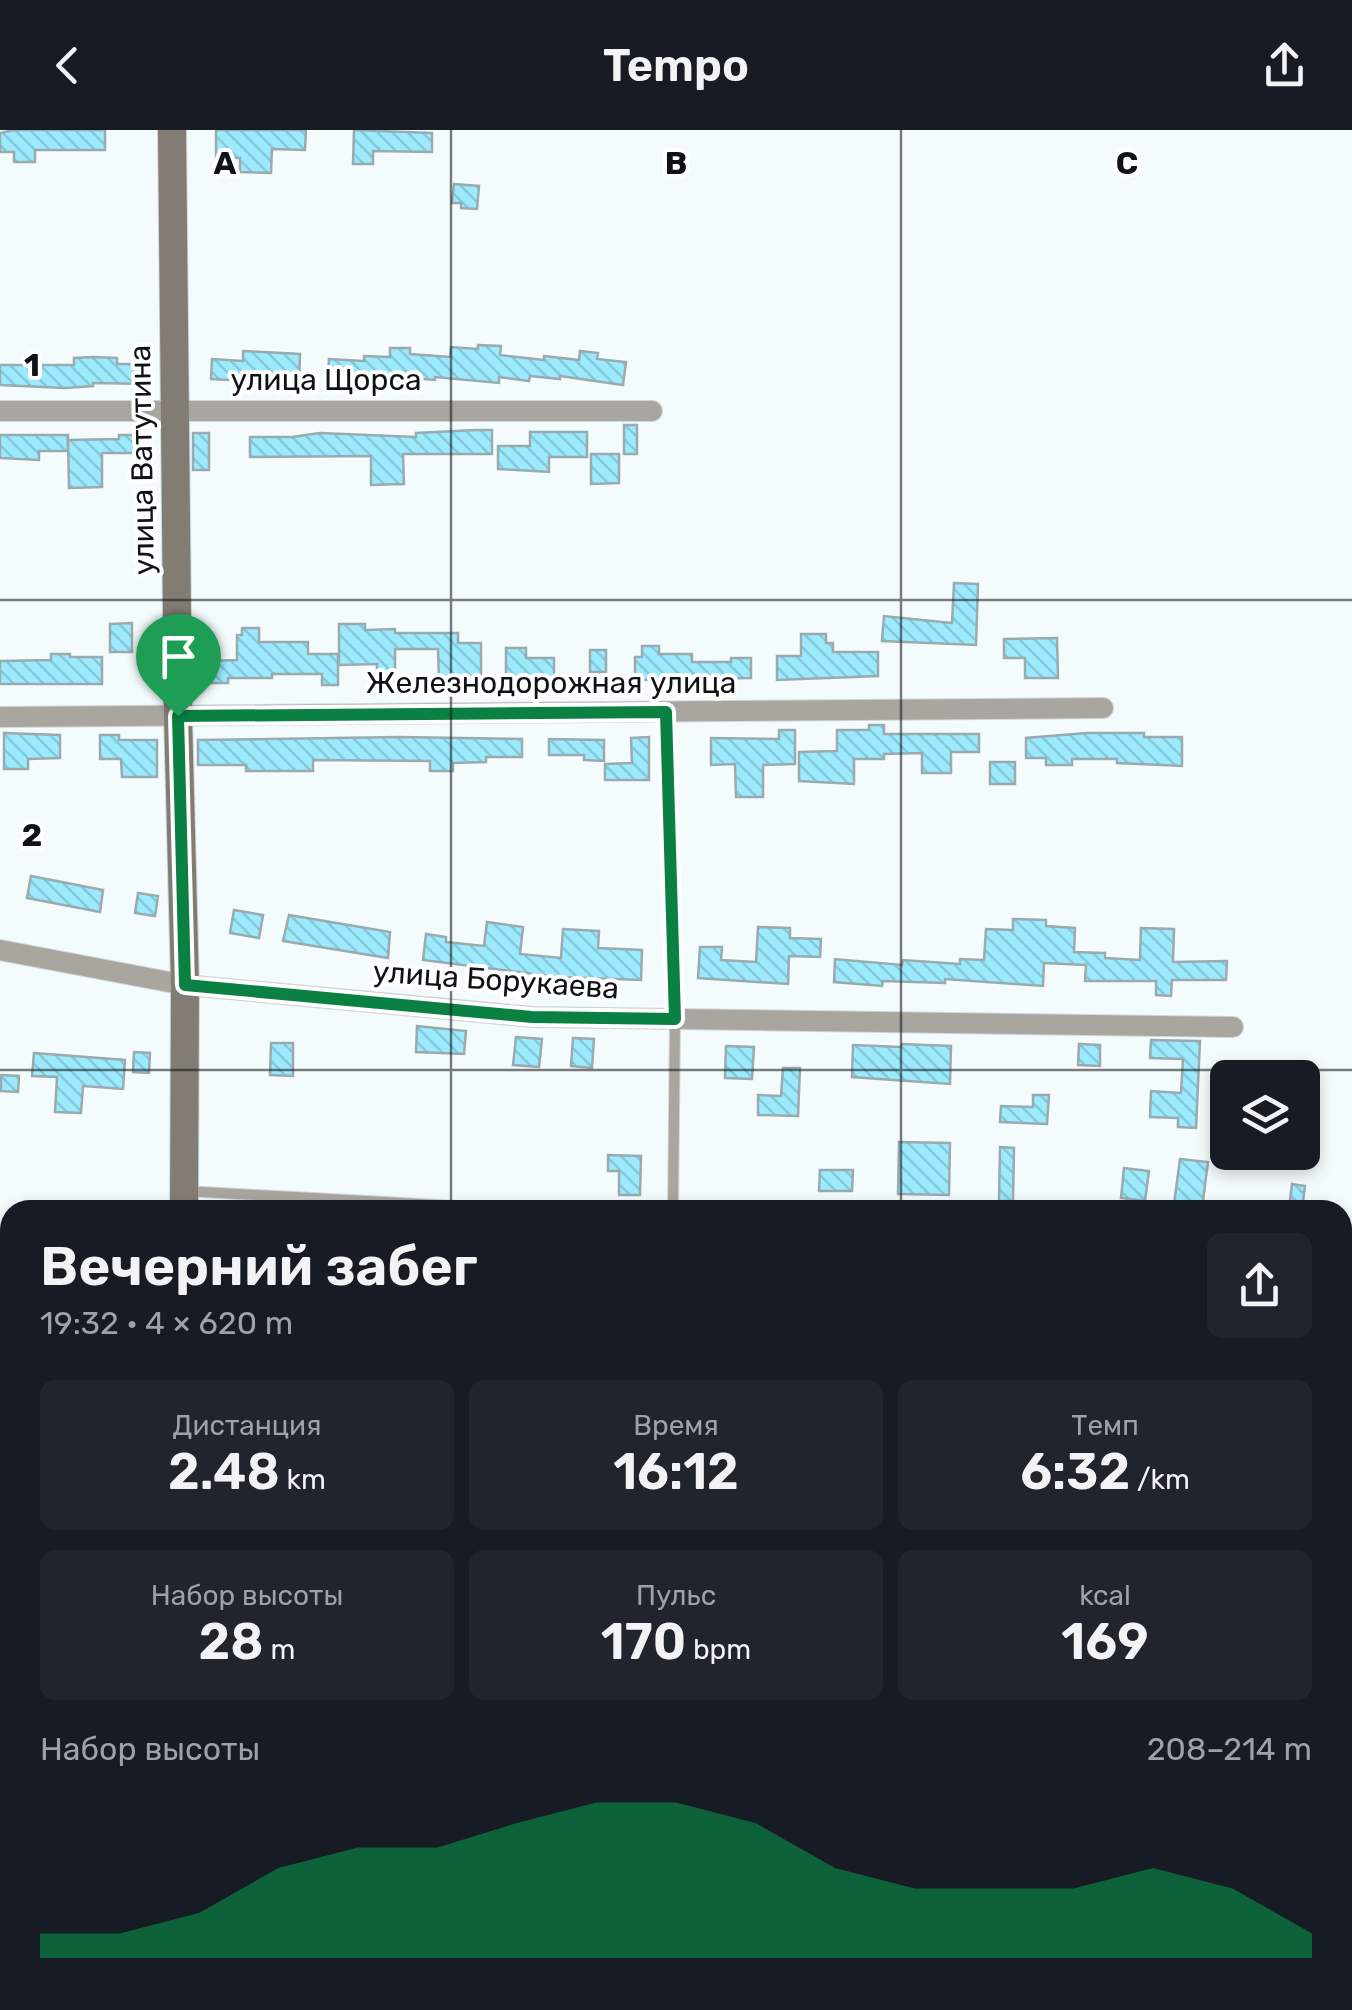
<!DOCTYPE html>
<html lang="ru">
<head>
<meta charset="utf-8">
<style>
  :root { --surface:#171b24; --page:#20242c; --text:#f1f3f6; --muted:#9ea1a6; --accent:#0b8043 }
  body { margin:0; font-family:Rubik,sans-serif; background:var(--page); color:var(--text); height:100vh; display:flex; flex-direction:column; font-size:38px; white-space:nowrap }
  * { box-sizing:border-box; margin:0 }
  p { font-size:32px; color:var(--muted) }
  .icon { flex:none; width:55px; height:55px; fill:none; stroke:currentColor; stroke-width:2; stroke-linecap:round; stroke-linejoin:round }
  .map { position:relative; flex:1; overflow:hidden }
  .sheet { position:absolute; left:0px; top:1070px; width:1352px; height:810px; display:flex; flex-direction:column; background:var(--surface); border-radius:30px 30px 0 0; box-shadow:0 5px 15px #0003 }
  .sheet>* { flex:none }
  .tools { position:absolute; left:1210px; top:930px; display:grid; gap:20px }
  .tools a { display:grid; place-items:center; width:110px; height:110px; border-radius:15px; background:var(--surface); box-shadow:0 5px 15px #0003; font-size:50px }
  .pin { position:absolute; display:grid; place-items:center; width:85px; height:85px; color:#fff; margin:-102px -42px; border-radius:50% 50% 50% 0; rotate:-45deg; box-shadow:0 0 10px #0007 }
  .pin .icon { rotate:45deg }
  .round { display:grid; place-items:center; flex:none; width:105px; height:105px; border-radius:15px; background:var(--page) }
  .head { display:flex; align-items:center; justify-content:space-between; height:170px; padding:0 40px }
  h1 { font-size:55px; font-weight:600; line-height:75px }
  .stats { display:grid; grid-template-columns:repeat(3,1fr); gap:15px; height:170px; padding:10px 40px }
  .stats div { display:grid; align-content:center; border-radius:15px; background:var(--page); text-align:center }
  .stats b { font-size:50px; font-weight:600 }
  .stats small { font-size:28px; font-weight:400 }
  .stats p { font-size:28px }
  .chart { height:280px; padding:20px 40px }
  .chart p { display:flex; justify-content:space-between }
  .chart svg { width:100%; height:180px; margin-top:10px; fill:var(--accent); opacity:.7 }
  header { display:flex; justify-content:space-between; align-items:center; height:130px; padding:0 40px; background:var(--surface); font-size:45px; font-weight:600 }
  .map>svg:first-child { display:block }
  .built { fill:#e0f6fc }
  .industrial { fill:url(#industrial-furrows) }
  .building { fill:url(#building-back-hatch); stroke:#9aabb0; stroke-width:2.5 }
  .lines { fill:none; stroke-linecap:round; stroke-linejoin:round }
  .lane-casing { stroke:#cfd6d8; stroke-width:12 }
  .street-casing { stroke:#cfd6d8; stroke-width:22 }
  .secondary-casing { stroke:#cfd6d8; stroke-width:30 }
  .lane { stroke:#a9a59f; stroke-width:10 }
  .street { stroke:#a9a59f; stroke-width:20 }
  .secondary { stroke:#827c74; stroke-width:28 }
  .route-casing { stroke:#fff; stroke-width:20 }
  .route { stroke:#0b8043; stroke-width:12 }
  .grid { fill:none; stroke:#0e1416; stroke-width:2.5; stroke-opacity:0.55 }
  .labels { text-anchor:middle; dominant-baseline:central; stroke-width:8; stroke-linejoin:round; paint-order:stroke }
  .street-label { font-size:30px; fill:#0e1416; stroke:#fff }
  .grid-label { font-size:32px; text-anchor:middle; font-weight:bold; fill:#0e1416; stroke:#fff; stroke-width:8; stroke-linejoin:round; paint-order:stroke }
</style>
</head>
<body>
<header><svg class="icon" aria-label="back" viewBox="0 0 24 24"><path d="M15 5l-7 7 7 7"/></svg>Tempo<svg class="icon" aria-label="share" viewBox="0 0 24 24"><path d="M12 15V3M7 8l5-5 5 5M5 13v7h14v-7"/></svg></header>
<div class="map">
<svg width="1352" height="1880" viewBox="0 0 1352 1880">
  <defs>
    <pattern id="industrial-furrows" width="10" height="10" patternUnits="userSpaceOnUse" patternTransform="scale(2.5)"><rect width="10" height="10" fill="#e0f6fc"/><path d="M-1 1l2-2M0 10L10 0M9 11l2-2" fill="none" stroke="#bfd2d7"/></pattern>
    <pattern id="building-back-hatch" width="6" height="6" patternUnits="userSpaceOnUse" patternTransform="scale(2.5)"><rect width="6" height="6" fill="#9ceafe"/><path d="M-1 5l2 2M0 0l6 6M5-1l2 2" fill="none" stroke="#85c8d9"/></pattern>
  </defs>
  <rect width="100%" height="100%" fill="#f4fbfd"/>
  <path class="built" d="M717,1870h95v10h-98z"/>
  <path class="industrial" d="M1342,1651h10v229h-230v-10h220z"/>
  <g class="building">
    <path d="M14,0h91v20h-70v12h-21v-10h-14v-19z"/>
    <path d="M216,0h90l-1,20 -33,-1 -1,24 -31,-1v-14h-24z"/>
    <path d="M354,0l78,3v19l-59,-1v13h-20z"/>
    <path d="M454,54l25,2 -2,23 -16,-1v-5h-9z"/>
    <path d="M478,215l23,1 -1,9 44,5v-4l35,4 1,-9 18,2 -1,6 29,3 -3,23 -63,-9v3l-30,-3 -1,5 -30,-4v6l-64,-6v3l-26,-2v3l-81,-4 1,-18 35,2v-5l26,1v-9h20v6l40,3 1,-10 27,2z"/>
    <path d="M243,221l57,3 -1,30 -88,-5 1,-20 31,2z"/>
    <path d="M93,227l24,1v6h31v20l-55,-1v3l-28,2 -65,-3v-20h74v-7z"/>
    <rect x="624" y="295" width="13" height="29"/>
    <path d="M476,300h16v24h-89l1,30 -33,1v-29l-121,1v-20h42l28,-4 96,4v-4z"/>
    <path d="M530,302h57v25h-38v15l-51,-3v-23h32z"/>
    <rect x="193" y="303" width="16" height="37"/>
    <path d="M0,305h68v16h-29v9l-39,-2z"/>
    <path d="M119,305h19v18h-36v34l-33,1 -1,-48 51,-1z"/>
    <path d="M591,324h28v29l-28,1z"/>
    <path d="M954,453l24,1 -2,61 -94,-4 2,-25 68,7z"/>
    <path d="M132,493v29h-22v-28z"/>
    <path d="M339,494h26v6l30,-1v4h63v10h23v37l-42,1 -1,-32h-43v32l-18,1v-18l-38,1z"/>
    <path d="M242,498h17v14h49v12h30v31h-16v-11h-50v4h-44v5h-21v-22l30,-1v-25h5z"/>
    <path d="M801,504h25v9h7v9h45v24l-101,4v-24h24z"/>
    <path d="M1057,508l1,40h-33v-20h-21v-19z"/>
    <path d="M642,516h17v8h33v8h39v-4h20v20l-116,2v-23h7z"/>
    <path d="M506,518h20v10h28v24l-48,-1z"/>
    <rect x="590" y="520" width="16" height="22"/>
    <path d="M51,524h19v3h32v27h-102v-23l51,-1z"/>
    <path d="M869,595h15v9h95v18h-28v21h-29v-20l-38,1v5h-30v25l-55,-3v-29l38,-1v-21h32z"/>
    <path d="M779,600h16v34l-32,1v32h-27l-1,-33 -24,1v-27l68,1z"/>
    <path d="M4,603l56,2v23l-32,1v10h-24z"/>
    <path d="M1086,603h58v4h38v29l-65,-3v-4h-45v6h-26v-7h-20v-20z"/>
    <path d="M100,605h19v5h38v37h-35l-1,-18h-21z"/>
    <path d="M399,607l123,2v18h-36v5l-33,1v8h-23v-10l-117,-1v11h-67v-6h-48v-25z"/>
    <path d="M649,607v43h-44v-16l27,-1 -1,-25z"/>
    <path d="M549,609l55,1v21l-20,-1v-5h-35z"/>
    <rect x="990" y="632" width="25" height="22"/>
    <path d="M31,746l72,14 -3,22 -73,-14z"/>
    <path d="M138,763l20,3 -3,20 -20,-3z"/>
    <path d="M234,780l29,5 -4,23 -29,-5z"/>
    <path d="M289,785l101,17 -2,26 -105,-17z"/>
    <path d="M1013,789l33,1v6l29,2 -1,24 31,1v5l35,2 1,-32 33,1 -1,33 54,-1 -1,19h-54l-1,16 -15,-1v-14h-71l1,-16 -42,-2 -1,23 -98,-7v4l-62,-2 -1,5 -48,-4 1,-23 67,6 1,-5 57,4v-5l24,1 2,-31 27,1z"/>
    <path d="M487,792l36,5 -3,27 41,4 2,-29 36,2 -1,17 44,2 -1,30 -84,-3 -134,-17 3,-26 20,3v5l38,4z"/>
    <path d="M758,797l32,1v10l31,1 -1,18 -31,-1 -1,28 -90,-6 2,-31h22l-1,13 35,2z"/>
    <path d="M417,896l49,5 -2,23 -48,-2z"/>
    <path d="M516,907l26,2 -3,28 -26,-2z"/>
    <path d="M573,908l21,1 -2,29 -21,-2z"/>
    <path d="M1151,910l49,1 -4,87 -18,-1v-9l-28,-1 1,-26 30,2 2,-34 -33,-1z"/>
    <path d="M271,913h22v33l-23,-1z"/>
    <path d="M902,914l49,2 -1,38 -98,-7 1,-32 48,2z"/>
    <path d="M1079,914l21,1v21l-22,-1z"/>
    <path d="M726,916l28,1 -2,32 -27,-1z"/>
    <path d="M134,922l16,1 -1,20 -16,-1z"/>
    <path d="M34,923l91,7 -2,29 -40,-3 -2,27 -26,-1 2,-35 -25,-1z"/>
    <path d="M783,938h17l-2,48 -40,-1v-20l23,1z"/>
    <path d="M1,945l18,1 -1,16 -17,-1z"/>
    <path d="M1033,965h16l-2,29 -47,-2 1,-16 32,1z"/>
    <path d="M899,1012l51,1 -1,52 -51,-1z"/>
    <path d="M1000,1017l14,1 -1,53h-14z"/>
    <path d="M608,1025l33,1 -1,39h-21v-24h-11z"/>
    <path d="M1180,1029l28,3 -6,46 -28,-4z"/>
    <path d="M1124,1038l25,3 -4,30 -24,-3z"/>
    <path d="M820,1040h33l-1,21h-33z"/>
    <path d="M1292,1054l13,2 -3,24 -13,-2z"/>
  </g>
  <g class="lines">
    <g class="lane-casing">
      <g id="lane">
        <path d="M666,582l9,307 -2,191"/>
        <path d="M185,1061l344,19"/>
        <path d="M1342,1100h10"/>
      </g>
    </g>
    <g class="street-casing">
      <g id="street">
        <path d="M0,281h652"/>
        <path d="M0,587l1103,-9"/>
        <path d="M0,820l185,35 348,32 700,10"/>
        <path d="M0,1201l10,1"/>
        <path d="M826,1870v10"/>
        <path d="M174,1880v-10"/>
      </g>
    </g>
    <g class="secondary-casing">
      <g id="secondary">
        <path d="M172,0l6,586 7,269 -1,225"/>
        <path d="M1342,1559h10"/>
        <path d="M0,1560h10"/>
      </g>
    </g>
    <use href="#lane" class="lane"/>
    <use href="#street" class="street"/>
    <use href="#secondary" class="secondary"/>
  </g>
  <g class="lines">
    <g class="route-casing">
      <path id="route" d="M666,582l9,307 -143,-2 -347,-32 -7,-269z"/>
    </g>
    <use href="#route" class="route"/>
  </g>
  <path class="grid" d="M451,0v1080M901,0v1080M0,470h1352M0,940h1352M0,1410h10M1342,1410h10M451,1870v10M901,1870v10"/>
  <g class="labels">
    <g class="street-label">
      <text x="326" y="250">улица Щорса</text>
      <text transform="translate(142 330) rotate(-91)">улица Ватутина</text>
      <text x="551" y="553">Железнодорожная улица</text>
      <text transform="translate(496 850) rotate(4)">улица Борукаева</text>
    </g>
  </g>
  <g class="grid-label">
    <text x="225" y="44">A</text>
    <text x="676" y="44">B</text>
    <text x="1127" y="44">C</text>
    <text x="32" y="246">1</text>
    <text x="32" y="716">2</text>
  </g>
</svg>
<div class="tools">
<a><svg class="icon" aria-label="layers" viewBox="0 0 24 24"><path d="M12 4l9 5-9 5-9-5zM3 14l9 5 9-5"/></svg></a>
</div>
<div class="pin" style="left:178px;top:586px;background:#1e9e55"><svg class="icon" aria-label="arrive" viewBox="0 0 24 24"><path d="M6 21V4h12l-3 4 3 4H6"/></svg></div>
<section class="sheet">
<div class="head"><div><h1>Вечерний забег</h1><p>19:32 · 4 × 620 m</p></div><a class="round"><svg class="icon" aria-label="share" viewBox="0 0 24 24"><path d="M12 15V3M7 8l5-5 5 5M5 13v7h14v-7"/></svg></a></div>
<div class="stats">
<div><p>Дистанция</p><b>2.48<small> km</small></b></div>
<div><p>Время</p><b>16:12</b></div>
<div><p>Темп</p><b>6:32<small> /km</small></b></div>
</div>
<div class="stats">
<div><p>Набор высоты</p><b>28<small> m</small></b></div>
<div><p>Пульс</p><b>170<small> bpm</small></b></div>
<div><p>kcal</p><b>169</b></div>
</div>
<div class="chart"><p><span>Набор высоты</span>208–214 m</p>
<svg viewBox="0 0 160 44" preserveAspectRatio="none"><path d="M0 44V38L10 38L20 33L30 22L40 17L50 17L60 11L70 6L80 6L90 11L100 22L110 27L120 27L130 27L140 22L150 27L160 38V44z"/></svg>
</div>
</section>
</div>
</body>
</html>
